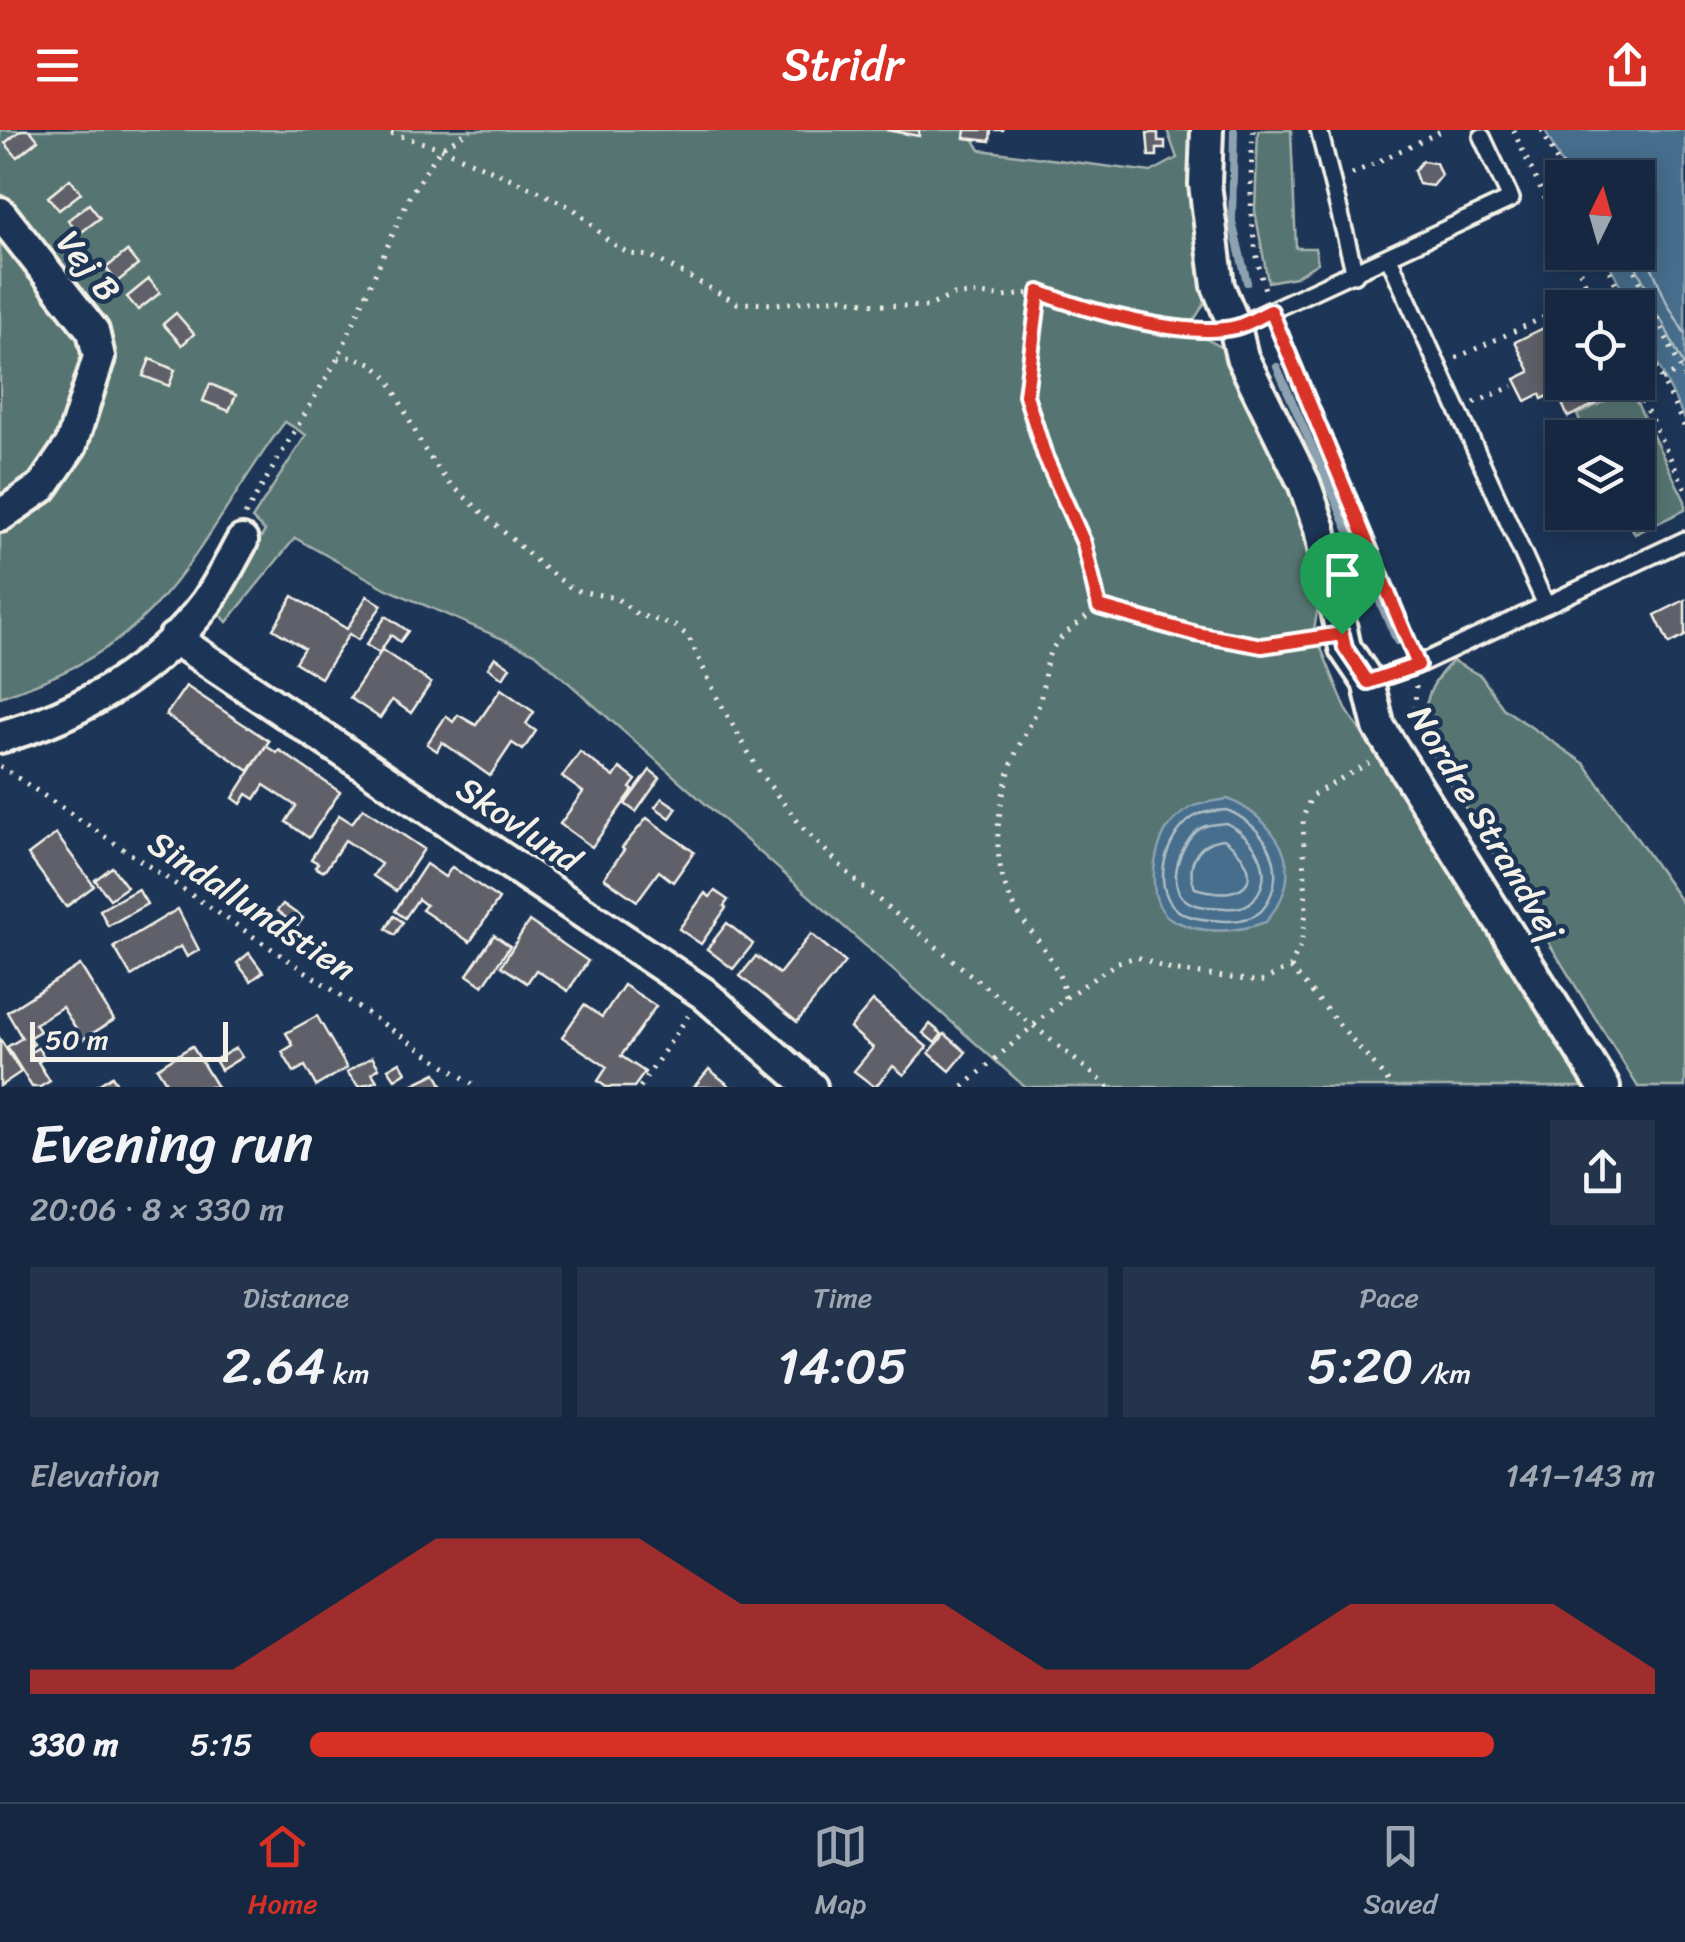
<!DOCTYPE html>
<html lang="en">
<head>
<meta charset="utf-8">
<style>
  :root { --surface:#162841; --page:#23344c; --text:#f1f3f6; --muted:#9ea6b1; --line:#35445a; --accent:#d93025 }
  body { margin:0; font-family:Sriracha,sans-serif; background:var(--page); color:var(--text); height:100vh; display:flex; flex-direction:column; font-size:38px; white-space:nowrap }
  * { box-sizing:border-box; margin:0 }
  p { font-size:32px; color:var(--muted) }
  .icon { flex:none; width:55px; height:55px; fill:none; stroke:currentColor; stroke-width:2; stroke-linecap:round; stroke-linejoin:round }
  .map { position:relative; height:957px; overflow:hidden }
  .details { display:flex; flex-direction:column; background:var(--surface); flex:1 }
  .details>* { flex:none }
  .needle { width:65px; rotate:5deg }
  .buttons { position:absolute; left:1545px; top:30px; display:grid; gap:20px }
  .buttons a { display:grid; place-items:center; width:110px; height:110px; border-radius:0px; background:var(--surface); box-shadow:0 5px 25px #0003,0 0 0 2px var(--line); font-size:50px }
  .scale { position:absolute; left:30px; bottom:25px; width:198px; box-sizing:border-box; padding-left:10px; border:5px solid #f4f1e8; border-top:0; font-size:28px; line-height:35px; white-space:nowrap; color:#f4f1e8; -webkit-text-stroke:8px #1d3557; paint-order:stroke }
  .pin { position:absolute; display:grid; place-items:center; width:85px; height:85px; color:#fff; margin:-102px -42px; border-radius:50% 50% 50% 0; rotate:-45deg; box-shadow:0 0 10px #0007 }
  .pin .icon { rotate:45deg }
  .round { display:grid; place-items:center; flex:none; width:105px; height:105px; border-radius:0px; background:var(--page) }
  .head { display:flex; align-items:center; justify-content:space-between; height:170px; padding:0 30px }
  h1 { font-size:55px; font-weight:600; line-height:75px }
  .metrics { display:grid; grid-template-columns:repeat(3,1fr); gap:15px; height:170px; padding:10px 30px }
  .metrics div { display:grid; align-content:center; border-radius:0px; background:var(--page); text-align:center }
  .metrics b { font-size:50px; font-weight:600 }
  .metrics small { font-size:28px; font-weight:400 }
  .metrics p { font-size:28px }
  .chart { height:280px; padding:20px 30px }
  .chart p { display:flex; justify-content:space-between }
  .chart svg { width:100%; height:180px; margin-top:10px; fill:var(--accent); opacity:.7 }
  ul { padding:0 30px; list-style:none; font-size:32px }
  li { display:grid; grid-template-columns:160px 120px 1fr; align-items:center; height:75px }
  li i { height:25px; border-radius:12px; background:var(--accent) }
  header { display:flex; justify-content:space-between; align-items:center; height:130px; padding:0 30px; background:var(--accent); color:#fff; font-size:45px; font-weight:600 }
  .tabs { display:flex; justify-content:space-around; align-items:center; height:140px; border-top:2px solid var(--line); background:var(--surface); font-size:28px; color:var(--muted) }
  .tabs a { display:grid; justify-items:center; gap:5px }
  .tabs .active { color:var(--accent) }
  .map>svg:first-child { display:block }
  .green { fill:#577472; stroke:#a6b2ad; stroke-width:2.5 }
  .water { fill:#466e8d; stroke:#8ca2b1; stroke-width:2.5 }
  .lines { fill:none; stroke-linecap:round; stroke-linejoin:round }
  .shore { stroke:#aebdc4; stroke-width:2.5 }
  .stream { stroke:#8ca2b1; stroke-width:8 }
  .building { fill:#60616a; stroke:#f4f1e8; stroke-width:2.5 }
  .lane-casing { stroke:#f4f1e8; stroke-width:22 }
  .street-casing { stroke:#f4f1e8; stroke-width:38 }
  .path { stroke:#f4f1e8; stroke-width:5; stroke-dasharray:2.5 8; stroke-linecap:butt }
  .lane { stroke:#1d3557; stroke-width:15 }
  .street { stroke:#1d3557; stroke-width:30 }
  .route-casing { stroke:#fff; stroke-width:20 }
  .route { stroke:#d93025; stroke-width:12 }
  .labels { text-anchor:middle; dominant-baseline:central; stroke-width:9; stroke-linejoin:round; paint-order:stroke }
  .street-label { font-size:35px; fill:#f4f1e8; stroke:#1d3557 }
</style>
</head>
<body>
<header><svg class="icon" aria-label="menu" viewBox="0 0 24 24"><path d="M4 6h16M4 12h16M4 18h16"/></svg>Stridr<svg class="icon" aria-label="share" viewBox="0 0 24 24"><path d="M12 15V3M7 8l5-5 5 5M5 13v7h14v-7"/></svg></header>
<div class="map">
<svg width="1685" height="957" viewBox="0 0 1685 957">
  <rect width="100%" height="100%" fill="#1d3557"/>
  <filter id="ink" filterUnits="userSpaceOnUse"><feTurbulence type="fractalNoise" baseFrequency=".01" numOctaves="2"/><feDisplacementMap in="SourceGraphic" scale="20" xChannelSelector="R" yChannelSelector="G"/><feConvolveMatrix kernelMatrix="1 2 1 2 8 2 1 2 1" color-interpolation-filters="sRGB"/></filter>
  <g filter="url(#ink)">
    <g class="green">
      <path d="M0,0h968l12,20 171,22 26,-14 -10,-28h32l12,163 -17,27 5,15 35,19 57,128 30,104 -7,45 32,78 246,378h-567l-490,-434 -148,-64 -92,-51 -68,84 -9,-10 47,-81 -13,-12 54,-84 -21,-13c-55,71 -94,162 -168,218 -35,27 -76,43 -117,57z"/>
      <path d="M1258,0h33l5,118h19l3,15 -23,14 -27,5 -13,-71z"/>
      <path d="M1630,259l55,112v9l-50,24 -11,-21 14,-1v-74l-50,-1 -11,-22z"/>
      <path d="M1453,531l28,15 22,32 82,56 100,143v180h-47l-206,-333c-14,-36 -8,-67 21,-93z"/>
    </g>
    <g class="water">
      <path d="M1545,0h140v290l-47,-98v-14l-7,-1 -27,-54 34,-1v-74l-70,-1z"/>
      <path d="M1228,669c35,15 72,53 55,95 -3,10 -11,19 -17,28 -29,10 -62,13 -91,-1 -31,-14 -23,-69 -8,-92 5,-7 15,-16 23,-21 10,-6 26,-7 38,-9z"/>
    </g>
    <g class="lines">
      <g class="shore">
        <path d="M1638,105l29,68 18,31"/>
        <path d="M1629,122l21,43 2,15 10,11 23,47"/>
        <path d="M1227,680c40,17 64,60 36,99 -7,9 -23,12 -35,12 -15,-1 -40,-1 -52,-12 -27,-25 -8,-79 21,-94 8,-4 21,-4 30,-5z"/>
        <path d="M1226,693c28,13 51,48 28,76 -7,9 -18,10 -29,9 -11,-1 -28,0 -38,-7 -24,-15 -5,-64 16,-74 6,-3 16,-3 23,-4z"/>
        <path d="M1224,709c46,36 24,65 -29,49 -10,-24 3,-47 29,-49z"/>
      </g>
      <g class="stream">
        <path d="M1234,1l-2,91 15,60"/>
        <path d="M1277,237l120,274"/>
      </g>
    </g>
    <g class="building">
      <path d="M21,0h9l8,10 -21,17 -12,-14z"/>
      <path d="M886,0h33v6z"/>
      <path d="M965,0h39h-13l-1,11 -26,-3z"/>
      <path d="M1147,3h11v8h7v8h-8v7h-8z"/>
      <path d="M1422,31l14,2 5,12 -9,11 -13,-2 -5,-13z"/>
      <path d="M70,49l11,14 -22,17 -11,-13z"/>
      <path d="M89,74l11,14 -21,16 -11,-14z"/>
      <path d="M127,121l11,14 -21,17 -11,-14z"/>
      <path d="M149,149l11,14 -22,17 -11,-13z"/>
      <path d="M176,183l18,21 -12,11 -19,-21z"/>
      <path d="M1562,189v63h24l10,22 -28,13 -11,-25 -15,7 -2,-5 -14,7 -11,-22 15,-7 -15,-30z"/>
      <path d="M150,229l25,11 -6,16 -26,-10z"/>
      <path d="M210,254l26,11 -7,16 -26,-10z"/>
      <path d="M293,466l54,33 20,-33 15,9 -24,35 -9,-6 -28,44 -26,-16 9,-14 -31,-19z"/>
      <path d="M1685,470v36l-16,8 -14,-29z"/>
      <path d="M386,486l22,15 -8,11 -9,-7 -12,18 -13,-8z"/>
      <path d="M382,520l49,33 -20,30 -19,-13 -12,18 -30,-20z"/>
      <path d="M495,527l15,10 -7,11 -15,-10z"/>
      <path d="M186,556l83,55 -20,30 -83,-56z"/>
      <path d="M501,559l33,23 -8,12 10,7 -13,19 -11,-7 -22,33 -48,-34 -5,9 -10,-7 19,-28 7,6 5,-7 18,10z"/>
      <path d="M266,616l11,7 2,-3 61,42 -31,46 -23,-16 10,-16 -32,-21 -9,14 -8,-5 -6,10 -8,-6z"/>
      <path d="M580,622l34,25 6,-9 16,12 -6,8 3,2 -41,57 -32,-23 23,-32 -21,-15z"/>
      <path d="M650,640l10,8 -24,34 -11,-8z"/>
      <path d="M662,668l15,10 -7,10 -15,-11z"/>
      <path d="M363,678l61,41 -28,42 -23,-15 8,-12 -36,-24 -19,29 -4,2 -7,-4 3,-4 -7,-4 28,-44 13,8z"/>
      <path d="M647,688l47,34 -21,30 -14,-11 -22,30 -33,-23 20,-28 -2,-2z"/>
      <path d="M56,704l38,52 -28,21 -38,-52z"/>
      <path d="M426,734l19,13 7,-10 47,32 -29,43 -48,-32 4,-5 -8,-6 -13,19 -10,-7z"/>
      <path d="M112,737l15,20 -17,12 -15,-19z"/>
      <path d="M138,759l9,15 -39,22 -8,-16z"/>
      <path d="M715,761l13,9 -4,6 2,2 -25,36 -22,-15 26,-36 5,4z"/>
      <path d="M283,774l20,14 -6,8 -20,-15z"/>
      <path d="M178,779l21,41 -12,7 -6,-11 -50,30 -17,-29z"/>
      <path d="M394,786l9,6 -8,13 -9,-6z"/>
      <path d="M529,791l59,40 -20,30 -32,-21 -9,13 -26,-17z"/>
      <path d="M727,793l26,21 -20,25 -26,-20z"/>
      <path d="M811,804l34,28 -48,60 -57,-46 16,-20 23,18z"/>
      <path d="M494,805l16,11 -27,40 -16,-11z"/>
      <path d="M249,823l14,19 -12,9 -14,-18z"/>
      <path d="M80,835l34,55 -31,19 -21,-32 -27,17 5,7 -10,6 4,7 -5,4 2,4 7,-4 7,10 -7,4 12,19 -10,6h-8l-25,-40 15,-9 -15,-26z"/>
      <path d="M624,855l32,21 -35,50 24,16 -11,15h-28l-8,-6 9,-14 -45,-30 22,-32 18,12z"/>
      <path d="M873,871l54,46 -23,28 -11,-9 -18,21 -21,-16 19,-23 -23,-20z"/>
      <path d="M317,886l30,52 -31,18 -11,-20 -11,6 -12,-20 11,-7 -7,-12z"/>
      <path d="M930,894l12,10 -7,9 -12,-10z"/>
      <path d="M945,904l21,18 -16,19 -21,-18z"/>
      <path d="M0,909l21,33 -21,14z"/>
      <path d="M192,916l25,41h-48l-12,-19z"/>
      <path d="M236,918l6,9 -21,13 -6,-10z"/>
      <path d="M372,927l7,11 -7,5 5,8 -18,6 -12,-15z"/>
      <path d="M400,932l6,10 -11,7 -7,-10z"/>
      <path d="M709,939l22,18h-37z"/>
      <path d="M436,943l7,14h-31l-1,-2z"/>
      <path d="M112,946l7,11h-24z"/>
    </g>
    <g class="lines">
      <g class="lane-casing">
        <g id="lane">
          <path d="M1319,0l36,144"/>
          <path d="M1389,128l157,347"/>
          <path d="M1235,197l276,-128 -29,-62"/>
          <path d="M1368,552l49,-17 268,-125"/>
        </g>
      </g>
      <g class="street-casing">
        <g id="street">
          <path d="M1207,0l-2,54 13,102 17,41 7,30 62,126 16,46 25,119 23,34 11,45 225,360"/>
          <path d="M0,83l93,118 6,26 -28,88 -29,42 -42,29"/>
          <path d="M174,508l529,355 108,94"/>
          <path d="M0,607c80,-22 157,-68 207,-135 13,-19 24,-41 35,-61"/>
        </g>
      </g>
      <g class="path">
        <path d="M381,0l60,18 95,42 38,19 36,33 21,12 20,2 86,47 39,1 66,-6 38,7 47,2 26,-12 28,-1 23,3 35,-5 31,12 108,24h29"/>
        <path d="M1253,0c-3,60 -5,101 12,160"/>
        <path d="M1513,0l49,105"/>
        <path d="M1542,0l23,48"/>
        <path d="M1561,35l27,13"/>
        <path d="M1352,44l91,-44"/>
        <path d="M1571,122l26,56"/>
        <path d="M1601,122l26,56"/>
        <path d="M1626,122l59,126"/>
        <path d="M1039,163l-13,102 19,61 39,87 15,64 97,28 66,12 53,-9"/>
        <path d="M1566,178l26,-12"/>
        <path d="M1279,199l131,318"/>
        <path d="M1638,199l47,99"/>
        <path d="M338,228l16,-1 17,6 17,15 36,71 23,32 96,86 31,23 42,8 21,16 38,12 13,10 30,63 42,74 43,55 56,56 250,203"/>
        <path d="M1456,228l106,-49"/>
        <path d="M1638,238l14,-9"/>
        <path d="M1662,250l19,-11"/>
        <path d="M1633,252l52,106"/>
        <path d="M1474,273l39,-17"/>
        <path d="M245,385l93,-157 72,-163 31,-47 30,-18"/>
        <path d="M1414,600l2,-44"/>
        <path d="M0,636l477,321"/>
        <path d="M1291,838l102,119"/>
        <path d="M1065,868c-5,-44 -43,-67 -58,-107 -16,-41 -9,-87 5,-128 6,-19 19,-37 26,-56 6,-16 6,-41 11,-52 8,-19 35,-35 50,-48"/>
        <path d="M640,957l48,-71"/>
        <path d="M963,957l102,-89 53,-36 19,-5 34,13 90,12 29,-15 11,-22 5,-33 -3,-94 8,-22 58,-33"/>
      </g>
      <use href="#lane" class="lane"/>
      <use href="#street" class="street"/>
    </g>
  </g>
  <g class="lines" filter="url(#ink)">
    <g class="route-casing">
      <path id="route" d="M1039,162c48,19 147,47 197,35 12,-3 24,-11 35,-16l147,354 -50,17 -23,-34 -3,-14 -80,12 -66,-12 -97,-27 -15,-64 -39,-87 -19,-61z"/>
    </g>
    <use href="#route" class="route"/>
  </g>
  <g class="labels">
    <g class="street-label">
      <text transform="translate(89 136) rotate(52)">Vej B</text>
      <text transform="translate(1486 693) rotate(59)">Nordre Strandvej</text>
      <text transform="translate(519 694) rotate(34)">Skovlund</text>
      <text transform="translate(252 776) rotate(34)">Sindallundstien</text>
    </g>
  </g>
</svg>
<div class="buttons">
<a><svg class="needle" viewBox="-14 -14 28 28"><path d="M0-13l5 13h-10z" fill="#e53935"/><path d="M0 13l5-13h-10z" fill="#9ea6b1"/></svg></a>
<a><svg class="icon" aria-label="locate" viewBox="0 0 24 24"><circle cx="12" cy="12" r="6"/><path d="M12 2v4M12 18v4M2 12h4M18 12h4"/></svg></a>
<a><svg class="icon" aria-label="layers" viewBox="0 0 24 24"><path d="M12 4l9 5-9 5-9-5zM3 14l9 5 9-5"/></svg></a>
</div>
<div class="scale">50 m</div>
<div class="pin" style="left:1342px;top:504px;background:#1e9e55"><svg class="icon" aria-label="arrive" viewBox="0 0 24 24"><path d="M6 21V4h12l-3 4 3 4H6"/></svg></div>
</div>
<section class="details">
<div class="head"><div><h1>Evening run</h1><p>20:06 · 8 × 330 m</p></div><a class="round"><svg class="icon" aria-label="share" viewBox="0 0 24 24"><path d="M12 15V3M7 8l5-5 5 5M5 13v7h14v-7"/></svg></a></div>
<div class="metrics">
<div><p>Distance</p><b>2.64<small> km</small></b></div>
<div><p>Time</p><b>14:05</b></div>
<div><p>Pace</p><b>5:20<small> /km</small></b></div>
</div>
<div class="chart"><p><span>Elevation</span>141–143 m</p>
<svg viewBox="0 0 160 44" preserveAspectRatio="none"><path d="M0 44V38L10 38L20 38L30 22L40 6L50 6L60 6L70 22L80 22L90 22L100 38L110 38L120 38L130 22L140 22L150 22L160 38V44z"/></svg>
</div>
<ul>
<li><b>330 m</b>5:15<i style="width:88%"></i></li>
</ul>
</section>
<nav class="tabs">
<a class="active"><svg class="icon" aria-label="home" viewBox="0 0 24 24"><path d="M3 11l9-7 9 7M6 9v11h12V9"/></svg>Home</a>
<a><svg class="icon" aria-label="map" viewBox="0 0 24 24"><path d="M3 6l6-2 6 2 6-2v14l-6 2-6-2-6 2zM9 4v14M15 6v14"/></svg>Map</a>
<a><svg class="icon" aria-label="saved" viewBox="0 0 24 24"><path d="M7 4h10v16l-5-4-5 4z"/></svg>Saved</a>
</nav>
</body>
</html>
